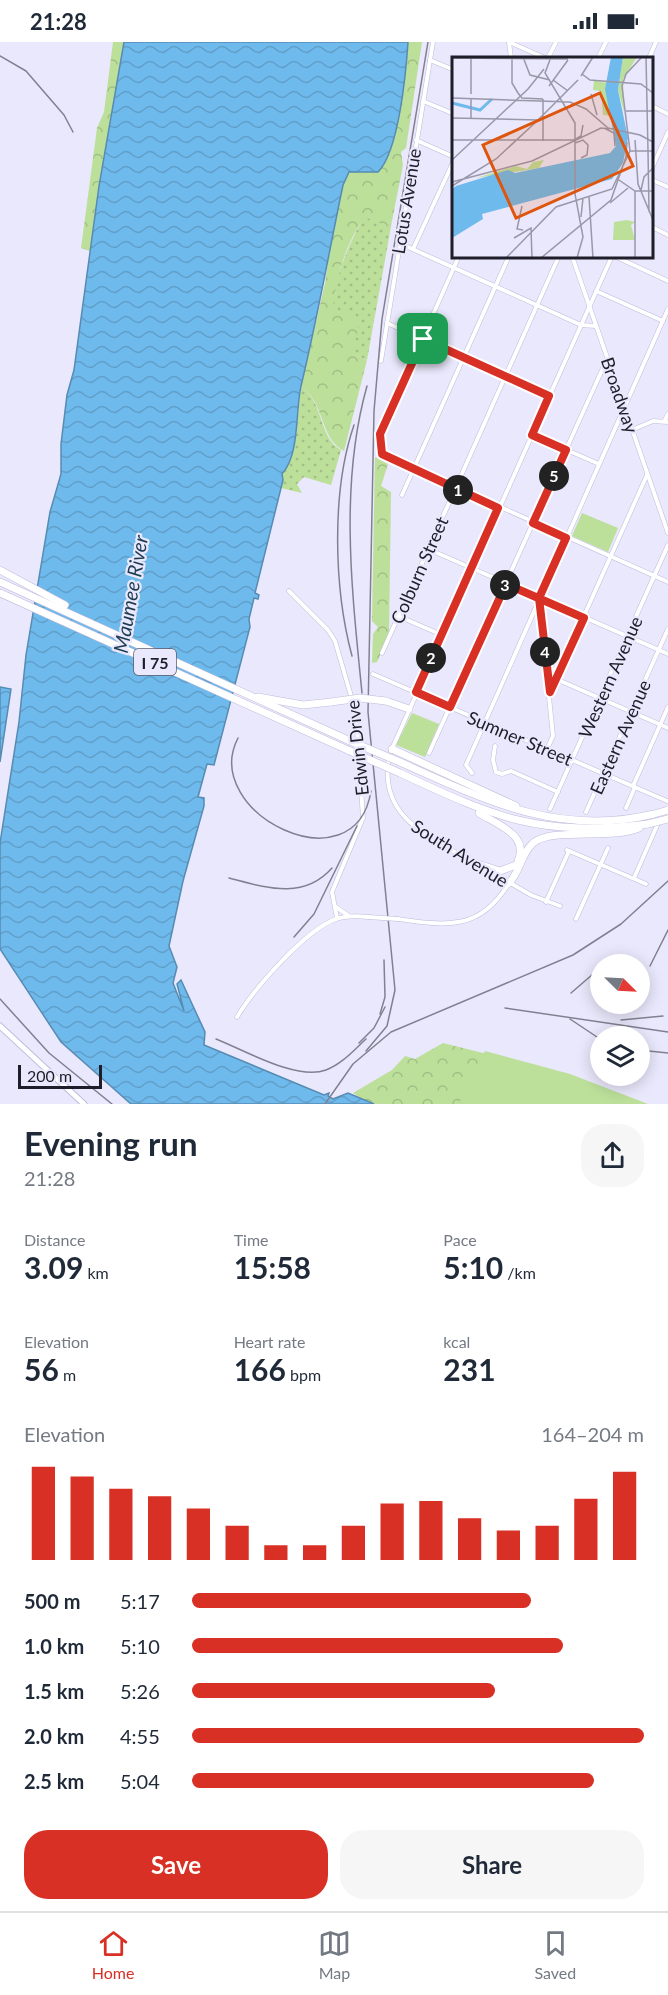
<!DOCTYPE html>
<html lang="en">
<head>
<meta charset="utf-8">
<style>
  :root { --surface:#fff; --page:#f6f6f7; --text:#1f2937; --muted:#747a83; --line:#e0e1e3; --accent:#d93025 }
  body { margin:0; font-family:Lato,sans-serif; background:var(--page); color:var(--text); height:100vh; display:flex; flex-direction:column; font-size:22px; white-space:nowrap }
  * { box-sizing:border-box; margin:0 }
  p { font-size:20px; color:var(--muted) }
  .icon { flex:none; width:33px; height:33px; fill:none; stroke:currentColor; stroke-width:2; stroke-linecap:round; stroke-linejoin:round }
  .map { position:relative; height:1062px; overflow:hidden }
  .sheet { display:flex; flex-direction:column; background:var(--surface); flex:1 }
  .sheet>* { flex:none }
  .needle { width:39px; rotate:114deg }
  .tools { position:absolute; left:590px; top:912px; display:grid; gap:12px }
  .tools a { display:grid; place-items:center; width:60px; height:60px; border-radius:50%; background:var(--surface); box-shadow:0 3px 15px #0003; font-size:30px }
  .scale { position:absolute; left:18px; bottom:15px; width:84px; box-sizing:border-box; padding-left:6px; border:3px solid #1f1d29; border-top:0; font-size:16px; line-height:21px; white-space:nowrap; color:#1f1d29; -webkit-text-stroke:4px #eae8fc; paint-order:stroke }
  .pin { position:absolute; display:grid; place-items:center; width:51px; height:51px; color:#fff; margin:-26px; border-radius:12px; box-shadow:0 3px 9px #0006 }
  .km { position:absolute; width:30px; height:30px; margin:-15px; border-radius:50%; background:#222; color:#fff; font-size:16px; line-height:30px; text-align:center }
  .round { display:grid; place-items:center; flex:none; width:63px; height:63px; border-radius:24px; background:var(--page) }
  .summary { display:flex; align-items:center; justify-content:space-between; height:102px; padding:0 24px }
  h1 { font-size:33px; font-weight:700; line-height:45px }
  .figures { display:grid; grid-template-columns:repeat(3,1fr); gap:9px; height:102px; padding:6px 24px }
  .figures div { display:grid; align-content:center }
  .figures b { font-size:30px; font-weight:700 }
  .figures small { font-size:16px; font-weight:400 }
  .figures p { font-size:16px }
  .chart { height:168px; padding:12px 24px }
  .chart p { display:flex; justify-content:space-between }
  .chart svg { width:100%; height:108px; margin-top:6px; stroke:var(--accent); stroke-width:6 }
  .cta { display:flex; gap:12px; margin-top:auto; padding:12px 24px }
  .cta a { flex:1; height:69px; border-radius:24px; background:var(--accent); color:#fff; font-size:24px; font-weight:700; line-height:69px; text-align:center }
  .cta a+a { background:var(--page); color:var(--text) }
  ul { padding:0 24px; list-style:none; font-size:20px }
  li { display:grid; grid-template-columns:96px 72px 1fr; align-items:center; height:45px }
  li i { height:15px; border-radius:8px; background:var(--accent) }
  .status { display:flex; justify-content:space-between; align-items:center; height:42px; padding:0 30px; background:var(--surface); direction:ltr }
  .status svg { height:16px; fill:currentColor }
  .dock { display:flex; justify-content:space-around; align-items:center; height:84px; border-top:2px solid var(--line); background:var(--surface); font-size:16px; color:var(--muted) }
  .dock a { display:grid; justify-items:center; gap:3px }
  .dock .current { color:var(--accent) }
  .map>svg:first-child { display:block }
  .grass { fill:url(#grass-dots) }
  .forest { fill:url(#forest-crowns) }
  .park { fill:#bcdf9a }
  .water { fill:url(#water-waves); stroke:#578bb2; stroke-width:1.5 }
  .lines { fill:none; stroke-linecap:round; stroke-linejoin:round }
  .minor-casing { stroke:#bebbdb; stroke-width:5 }
  .major-casing { stroke:#bebbdb; stroke-width:7 }
  .highway-casing { stroke:#bebbdb; stroke-width:8 }
  .minor { stroke:#fff; stroke-width:4 }
  .major { stroke:#fff; stroke-width:5 }
  .highway { stroke:#fff; stroke-width:7 }
  .rail { stroke:#828090; stroke-width:1.5 }
  .minor-bridge-casing { stroke:#bebbdb; stroke-width:5; stroke-linecap:butt }
  .highway-bridge-casing { stroke:#bebbdb; stroke-width:8; stroke-linecap:butt }
  .minor-bridge { stroke:#fff; stroke-width:4 }
  .highway-bridge { stroke:#fff; stroke-width:7 }
  .route-casing { stroke:#fff; stroke-width:12 }
  .route { stroke:#d93025; stroke-width:8 }
  .labels { text-anchor:middle; dominant-baseline:central; stroke-width:4.5; stroke-linejoin:round; paint-order:stroke }
  .shield { fill:#eae8fc; stroke:#5c5a68; stroke-width:1.5 }
  .shield-label { font-size:16px; font-weight:bold; fill:#1f1d29 }
  .street-label { font-size:18px; fill:#1f1d29; stroke:#eae8fc }
  .water-label { font-size:20px; font-style:italic; fill:#1c3c51; stroke:#eae8fc }
  .inset-river { fill:none; stroke:#6fbaec; stroke-width:3 }
  .inset-road { fill:none; stroke:#9997a8; stroke-width:1.5 }
  .view { fill:#de560d; fill-opacity:0.15; stroke:#de560d; stroke-width:3 }
  .inset-edge { fill:none; stroke:#1f1d29; stroke-width:3 }
</style>
</head>
<body>
<div class="status"><b>21:28</b><svg viewBox="0 0 49 12"><path d="M0 12V9h3v3zM5 12V6h3v6zM10 12V3h3v9zM15 12V0h3v12zM26 1h20v11H26zM47 4h2v5h-2z"/></svg></div>
<div class="map">
<svg width="668" height="1062" viewBox="0 0 668 1062">
  <defs>
    <pattern id="grass-dots" width="8" height="8" patternUnits="userSpaceOnUse" patternTransform="scale(1.5)"><rect width="8" height="8" fill="#bcdf9a"/><path d="M2 2h.1M6 6h.1" fill="none" stroke="#a1bf85" stroke-width="1.8" stroke-linecap="round"/></pattern>
    <pattern id="forest-crowns" width="20" height="18" patternUnits="userSpaceOnUse" patternTransform="scale(1.5)"><rect width="20" height="18" fill="#bcdf9a"/><path d="M2 6a3 3 0 1 1 6 0M12 15a3 3 0 1 1 6 0" fill="none" stroke="#a1bf85"/></pattern>
    <pattern id="water-waves" width="16" height="10" patternUnits="userSpaceOnUse" patternTransform="scale(1.5)"><rect width="16" height="10" fill="#6fbaec"/><path d="M0 5q4-4 8 0t8 0" fill="none" stroke="#609fca"/></pattern>
  </defs>
  <rect width="100%" height="100%" fill="#eae8fc"/>
  <g class="grass">
    <path d="M365,174l21,10 6,-5 -25,139 -14,-6c-6,-14 -17,-32 -20,-47 -3,-19 21,-76 32,-91z"/>
    <path d="M301,345c23,14 17,50 40,63l-10,35 -27,-8 -7,7 5,9 -21,-5 1,-14c15,-15 16,-65 19,-87z"/>
  </g>
  <g class="forest">
    <path d="M113,0h11l-25,144 -9,65 -9,-3 16,-120 7,-16z"/>
    <path d="M408,0h14l-16,106 -5,4 2,13 -11,56 -6,5 -21,-9c-18,23 -29,60 -32,90l26,14 -6,33 14,6 -23,91c-25,-13 -19,-50 -43,-64l24,-104 9,-65 11,-40 7,-8 24,2c23,-17 30,-100 32,-130z"/>
    <path d="M375,415l13,7 -7,22 10,6 -2,143 -12,27 -5,1 1,-29 5,-7 -6,-6z"/>
    <path d="M443,1001l52,13 21,48h-142l-10,-3 -11,-8 39,-23 13,-14 10,3z"/>
  </g>
  <g class="park">
    <path d="M582,471l36,15 -10,24 -36,-16z"/>
    <path d="M412,671l27,11 -14,33 -29,-12z"/>
    <path d="M485,1009l85,23 78,30h-189z"/>
  </g>
  <g class="water">
    <path d="M124,0h284c-2,30 -9,109 -30,130h-29l-6,13c-14,67 -26,135 -42,201 -6,27 -1,68 -19,88l1,6 -28,113 4,2 -1,4 -4,-1 -5,21 1,8 -36,138 -7,-1 -9,33 6,1v8l-21,75 -14,65 8,21 -4,16 11,28 -7,-27 4,-4 24,52 -1,13 120,50 5,-2 -1,3 5,3 15,-6 26,11h-243l-70,-62 -61,-93v-106l19,-121 7,-67 24,-143 11,-38v-30l6,-49 7,-25 25,-184z"/>
    <path d="M0,645l11,2 -11,73z"/>
  </g>
  <g class="lines">
    <g class="minor-casing">
      <g id="minor">
        <path d="M509,0l36,16"/>
        <path d="M509,0l2,16"/>
        <path d="M548,16l8,-16"/>
        <path d="M598,16l8,-16"/>
        <path d="M649,16l7,-16"/>
        <path d="M430,18l24,10"/>
        <path d="M423,59l31,13"/>
        <path d="M652,64l16,8"/>
        <path d="M416,98l38,17"/>
        <path d="M652,126l16,-36"/>
        <path d="M652,138l16,7"/>
        <path d="M652,185l16,8"/>
        <path d="M399,201l182,82 15,1"/>
        <path d="M413,207l41,-89"/>
        <path d="M459,214l-79,178 2,20 286,128"/>
        <path d="M572,214l96,277"/>
        <path d="M614,214l54,25"/>
        <path d="M596,249l67,30"/>
        <path d="M387,281l162,73"/>
        <path d="M381,319l52,-319"/>
        <path d="M665,378l3,-6"/>
        <path d="M632,388l21,-9 15,1"/>
        <path d="M532,393l67,29"/>
        <path d="M402,453l107,-239"/>
        <path d="M428,507l240,105"/>
        <path d="M289,549l39,39 7,11 21,72 7,105 -31,74 5,26"/>
        <path d="M539,557l14,137 -6,13"/>
        <path d="M398,574l44,19"/>
        <path d="M382,611l177,-397"/>
        <path d="M373,632l294,127"/>
        <path d="M556,637l112,49"/>
        <path d="M550,650l97,-217"/>
        <path d="M495,704l-2,14 3,12 6,2 9,-3 47,21"/>
        <path d="M391,709l221,-495"/>
        <path d="M429,711l178,-394"/>
        <path d="M389,716c-11,60 42,80 86,105"/>
        <path d="M472,731l-6,-8 202,-456"/>
        <path d="M633,744l35,-79"/>
        <path d="M626,766l9,-21"/>
        <path d="M550,767l118,-264"/>
        <path d="M586,770l82,-183"/>
        <path d="M567,808l79,34"/>
        <path d="M484,826l47,27 29,11"/>
        <path d="M634,836l25,-57"/>
        <path d="M546,860l23,-51"/>
        <path d="M336,865l13,9"/>
        <path d="M398,877c49,7 82,12 111,-36"/>
        <path d="M576,877l32,-71"/>
        <path d="M237,975c17,-28 68,-87 99,-98 9,-3 22,-3 32,-2"/>
      </g>
    </g>
    <g class="major-casing">
      <path id="major" d="M0,984l84,78"/>
    </g>
    <g class="highway-casing">
      <g id="highway">
        <path d="M0,528l65,35"/>
        <path d="M0,540l350,159"/>
        <path d="M0,551l350,158"/>
        <path d="M258,655l45,8 28,-3"/>
        <path d="M386,659l23,8"/>
        <path d="M392,707l124,57"/>
        <path d="M400,720c84,38 159,75 254,52"/>
        <path d="M400,731c96,45 139,64 248,51"/>
        <path d="M479,771c17,11 51,22 39,48"/>
        <path d="M475,821l25,8 16,-6"/>
        <path d="M509,841c11,-11 12,-29 24,-40 20,-16 77,-3 106,-15"/>
      </g>
    </g>
    <use href="#minor" class="minor"/>
    <use href="#major" class="major"/>
    <use href="#highway" class="highway"/>
    <g class="rail">
      <path d="M0,14l26,15 38,44 9,17"/>
      <path d="M352,614c-18,-67 -21,-164 2,-231"/>
      <path d="M362,651c-10,-101 -23,-208 5,-307"/>
      <path d="M238,696c-39,75 117,152 133,53"/>
      <path d="M229,836c35,9 74,23 103,-10"/>
      <path d="M294,895l20,-23 43,-88"/>
      <path d="M650,924l18,-36"/>
      <path d="M571,951l29,-25"/>
      <path d="M0,957l49,54 63,51"/>
      <path d="M505,966l163,24"/>
      <path d="M380,972l5,-17 -1,-37"/>
      <path d="M570,977l30,20"/>
      <path d="M621,978l42,-4"/>
      <path d="M216,997c28,11 81,42 110,31 16,-6 28,-20 40,-31"/>
      <path d="M359,1001l15,-15 11,-21"/>
      <path d="M639,1008l29,3"/>
      <path d="M366,1009l21,-25 8,-36 -27,-278 6,-301 8,-92 46,-277"/>
      <path d="M325,1062l28,-40 38,-32 182,-77 48,-31 47,-43"/>
    </g>
    <g class="minor-bridge-casing">
      <path id="minor-bridge" d="M368,875l30,2"/>
    </g>
    <g class="highway-bridge-casing">
      <g id="highway-bridge">
        <path d="M331,660l29,-4 26,3"/>
        <path d="M350,699l50,21"/>
        <path d="M350,709l50,22"/>
        <path d="M654,772l14,-4"/>
        <path d="M648,782l20,-5"/>
      </g>
    </g>
    <use href="#minor-bridge" class="minor-bridge"/>
    <use href="#highway-bridge" class="highway-bridge"/>
  </g>
  <g class="lines">
    <g class="route-casing">
      <path id="route" d="M423,297l-43,95 2,20 116,54 -82,184 34,15 56,-123 78,34 -34,74 -11,-94 27,-60 -33,-15 33,-73 -34,-15 17,-39 -126,-57"/>
    </g>
    <use href="#route" class="route"/>
  </g>
  <g class="labels">
    <rect class="shield" x="134" y="607" width="42" height="26" rx="4.5"/>
    <g class="shield-label">
      <text x="155" y="620">I 75</text>
    </g>
    <g class="street-label">
      <text transform="translate(406 159) rotate(-81)">Lotus Avenue</text>
      <text transform="translate(620 353) rotate(71)">Broadway</text>
      <text transform="translate(419 528) rotate(-66)">Colburn Street</text>
      <text transform="translate(610 635) rotate(-66)">Western Avenue</text>
      <text transform="translate(620 695) rotate(-66)">Eastern Avenue</text>
      <text transform="translate(520 696) rotate(23)">Sumner Street</text>
      <text transform="translate(357 706) rotate(-96)">Edwin Drive</text>
      <text transform="translate(460 811) rotate(32)">South Avenue</text>
    </g>
    <g class="water-label">
      <text transform="translate(130 552) rotate(-80)">Maumee River</text>
    </g>
  </g>
  <g transform="translate(452 15)">
    <rect width="201" height="201" fill="#eae8fc"/>
    <path d="M92,103l-5,8 -63,10 40,-12 11,3 6,-7z" fill="#bcdf9a"/>
    <path d="M171,0h14l-14,22 1,33 -6,-22zM142,23l13,3 6,33 -10,-1 -2,-24 -8,-1zM175,163l8,2 -4,3 4,15h-22l1,-18z" fill="#bcdf9a"/>
    <path d="M159,0h12l-5,33 10,48 -5,25 -11,16 -130,35 1,5 -31,19v-49l4,-3 52,-16 7,3 95,-20 6,-7 -11,-57z" fill="#6fbaec"/>
    <path class="inset-river" d="M0,46l28,7 12,-11"/>
    <path class="inset-road" d="M60,0v26l6,10 4,5 21,1M71,0l7,18 20,5M99,0l-6,16 30,50v71l8,43 -6,21M0,1l116,1M19,1v36M130,17l8,6 51,4 12,9M129,19l12,-19M101,23l15,11M97,29l19,-26M139,37l6,21M0,41l118,4 16,7 22,19 32,7 13,7M174,54h27M0,61l86,2 40,-40M19,62v-20M152,71l10,5 1,13M0,83h122l7,-4 2,-11M183,83l3,44 15,36M91,84v-42M123,86l8,-3 5,5 -1,10 -6,3M178,94l-8,-65 4,-12 16,-17M0,103l76,-71 16,-20M167,123l16,11h18M0,125l80,-21 69,-33 8,1M0,129l44,-27 41,-38M189,133l3,-13 9,-9M183,134v67M137,140l4,61M158,146l18,-15M70,149l-5,23 6,1M197,155l-1,-61h5M129,160l2,-19M62,181l17,-10 1,30M54,201l50,-51 56,-18 18,-38h18l-2,-94M89,201l70,-58 15,-43 1,-15"/>
    <path class="view" d="M148,36l33,73 -117,52 -33,-73z"/>
    <rect width="201" height="201" class="inset-edge"/>
  </g>
</svg>
<div class="tools">
<a><svg class="needle" viewBox="-14 -14 28 28"><path d="M0-13l5 13h-10z" fill="#e53935"/><path d="M0 13l5-13h-10z" fill="#747a83"/></svg></a>
<a><svg class="icon" aria-label="layers" viewBox="0 0 24 24"><path d="M12 4l9 5-9 5-9-5zM3 14l9 5 9-5"/></svg></a>
</div>
<div class="scale">200 m</div>
<div class="pin" style="left:423px;top:297px;background:#1e9e55"><svg class="icon" aria-label="arrive" viewBox="0 0 24 24"><path d="M6 21V4h12l-3 4 3 4H6"/></svg></div>
<b class="km" style="left:458px;top:448px">1</b>
<b class="km" style="left:431px;top:616px">2</b>
<b class="km" style="left:505px;top:543px">3</b>
<b class="km" style="left:545px;top:610px">4</b>
<b class="km" style="left:554px;top:434px">5</b>
</div>
<section class="sheet">
<div class="summary"><div><h1>Evening run</h1><p>21:28</p></div><a class="round"><svg class="icon" aria-label="share" viewBox="0 0 24 24"><path d="M12 15V3M7 8l5-5 5 5M5 13v7h14v-7"/></svg></a></div>
<div class="figures">
<div><p>Distance</p><b>3.09<small> km</small></b></div>
<div><p>Time</p><b>15:58</b></div>
<div><p>Pace</p><b>5:10<small> /km</small></b></div>
</div>
<div class="figures">
<div><p>Elevation</p><b>56<small> m</small></b></div>
<div><p>Heart rate</p><b>166<small> bpm</small></b></div>
<div><p>kcal</p><b>231</b></div>
</div>
<div class="chart"><p><span>Elevation</span>164–204 m</p>
<svg viewBox="0 0 160 44" preserveAspectRatio="none"><path d="M5 44V6M15 44V10M25 44V15M35 44V18M45 44V23M55 44V30M65 44V38M75 44V38M85 44V30M95 44V21M105 44V20M115 44V27M125 44V32M135 44V30M145 44V19M155 44V8"/></svg>
</div>
<ul>
<li><b>500 m</b>5:17<i style="width:75%"></i></li>
<li><b>1.0 km</b>5:10<i style="width:82%"></i></li>
<li><b>1.5 km</b>5:26<i style="width:67%"></i></li>
<li><b>2.0 km</b>4:55<i style="width:100%"></i></li>
<li><b>2.5 km</b>5:04<i style="width:89%"></i></li>
</ul>
<div class="cta"><a>Save</a><a>Share</a></div>
</section>
<nav class="dock">
<a class="current"><svg class="icon" aria-label="home" viewBox="0 0 24 24"><path d="M3 11l9-7 9 7M6 9v11h12V9"/></svg>Home</a>
<a><svg class="icon" aria-label="map" viewBox="0 0 24 24"><path d="M3 6l6-2 6 2 6-2v14l-6 2-6-2-6 2zM9 4v14M15 6v14"/></svg>Map</a>
<a><svg class="icon" aria-label="saved" viewBox="0 0 24 24"><path d="M7 4h10v16l-5-4-5 4z"/></svg>Saved</a>
</nav>
</body>
</html>
